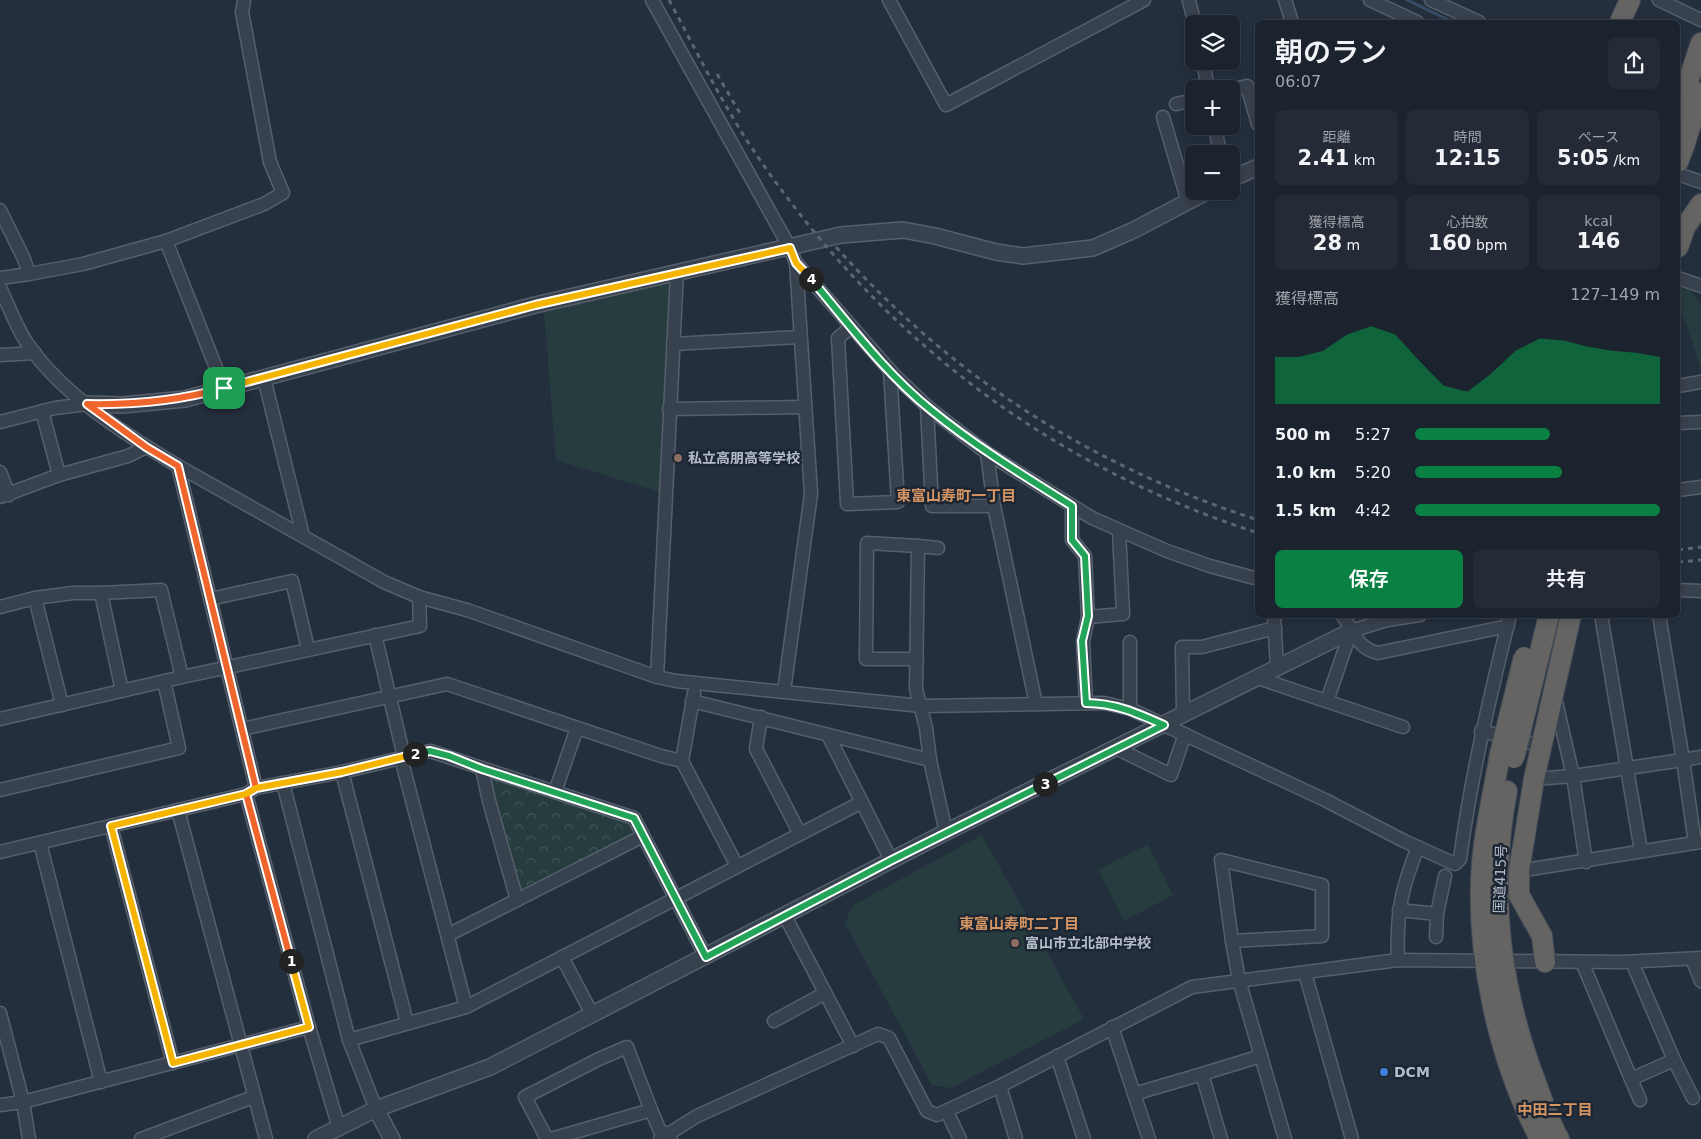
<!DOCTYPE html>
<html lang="ja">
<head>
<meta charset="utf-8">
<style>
  :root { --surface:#1b232e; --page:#242b36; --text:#f1f3f6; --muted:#a0a4aa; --line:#39404a; --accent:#0b8043 }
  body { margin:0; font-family:"DejaVu Sans","Noto Sans JP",sans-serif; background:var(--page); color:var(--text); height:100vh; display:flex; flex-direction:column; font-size:19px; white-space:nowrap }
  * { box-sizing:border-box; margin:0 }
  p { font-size:16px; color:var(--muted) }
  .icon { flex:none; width:28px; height:28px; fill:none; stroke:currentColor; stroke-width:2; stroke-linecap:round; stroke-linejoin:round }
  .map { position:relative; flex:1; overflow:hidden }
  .panel { position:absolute; left:1255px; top:20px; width:425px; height:598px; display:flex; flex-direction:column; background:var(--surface); border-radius:8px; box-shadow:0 2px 8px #0003,0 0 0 1px var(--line) }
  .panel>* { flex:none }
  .tools { position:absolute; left:1185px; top:15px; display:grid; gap:10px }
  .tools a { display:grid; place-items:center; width:55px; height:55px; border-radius:8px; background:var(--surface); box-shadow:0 2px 8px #0003,0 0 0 1px var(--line); font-size:25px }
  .pin { position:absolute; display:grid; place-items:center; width:42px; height:42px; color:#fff; margin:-21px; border-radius:10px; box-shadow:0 2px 8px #0006 }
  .km { position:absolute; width:25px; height:25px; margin:-12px; border-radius:50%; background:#222; color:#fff; font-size:14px; line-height:25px; text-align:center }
  .round { display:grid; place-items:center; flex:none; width:52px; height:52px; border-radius:8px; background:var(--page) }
  .overview { display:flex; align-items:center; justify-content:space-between; height:85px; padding:0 20px }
  h1 { font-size:28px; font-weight:600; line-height:38px }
  .stats { display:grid; grid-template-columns:repeat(3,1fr); gap:8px; height:85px; padding:5px 20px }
  .stats div { display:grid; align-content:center; border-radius:8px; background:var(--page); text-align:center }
  .stats b { font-size:21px; font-weight:600 }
  .stats small { font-size:14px; font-weight:400 }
  .stats p { font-size:14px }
  .chart { height:140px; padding:10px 20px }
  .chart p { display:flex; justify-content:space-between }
  .chart svg { width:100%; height:90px; margin-top:5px; fill:var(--accent); opacity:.7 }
  .action { display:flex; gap:10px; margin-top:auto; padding:10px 20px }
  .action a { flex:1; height:58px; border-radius:8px; background:var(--accent); color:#fff; font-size:20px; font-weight:600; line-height:58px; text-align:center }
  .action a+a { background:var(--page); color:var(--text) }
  ul { padding:0 20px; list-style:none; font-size:16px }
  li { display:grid; grid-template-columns:80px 60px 1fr; align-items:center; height:38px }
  li i { height:12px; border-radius:6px; background:var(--accent) }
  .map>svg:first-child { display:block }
  .green { fill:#263c3f }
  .forest { fill:url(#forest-crowns) }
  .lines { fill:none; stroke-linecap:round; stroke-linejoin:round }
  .stream { stroke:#394c67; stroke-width:3 }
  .minor-casing { stroke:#565f6c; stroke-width:15 }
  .tertiary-casing { stroke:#565f6c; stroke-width:18 }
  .trunk-casing { stroke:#434c59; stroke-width:22 }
  .minor { stroke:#38414e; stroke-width:12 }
  .tertiary { stroke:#38414e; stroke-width:15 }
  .trunk { stroke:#656462; stroke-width:20 }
  .rail { stroke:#5a6575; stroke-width:3; stroke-dasharray:5 5; stroke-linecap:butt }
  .trunk-bridge-casing { stroke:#434c59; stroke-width:22; stroke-linecap:butt }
  .trunk-bridge { stroke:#656462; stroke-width:20 }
  .split-1-casing { stroke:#fff; stroke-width:10 }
  .split-2-casing { stroke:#fff; stroke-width:10 }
  .split-3-casing { stroke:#fff; stroke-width:10 }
  .split-4-casing { stroke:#fff; stroke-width:10 }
  .split-5-casing { stroke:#fff; stroke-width:10 }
  .split-1 { stroke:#f0652b; stroke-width:6 }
  .split-2 { stroke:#f5b400; stroke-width:6 }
  .split-3 { stroke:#22a559; stroke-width:6 }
  .split-4 { stroke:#22a559; stroke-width:6 }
  .split-5 { stroke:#f5b400; stroke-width:6 }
  .education-dot { fill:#8d6e63; stroke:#1d2633; stroke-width:2 }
  .shop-dot { fill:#3f7fe0; stroke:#1d2633; stroke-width:2 }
  .labels { text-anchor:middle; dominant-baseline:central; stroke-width:5; stroke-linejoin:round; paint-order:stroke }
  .poi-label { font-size:14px; font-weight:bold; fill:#b4bcc9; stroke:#1d2633; text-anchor:start }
  .street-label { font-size:14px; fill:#b4bcc9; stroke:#1d2633 }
  .neighbourhood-label { font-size:15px; font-weight:bold; fill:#d59563; stroke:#1d2633 }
</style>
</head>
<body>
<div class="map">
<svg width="1701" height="1139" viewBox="0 0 1701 1139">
  <defs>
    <pattern id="forest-crowns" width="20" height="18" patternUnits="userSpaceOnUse" patternTransform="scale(1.25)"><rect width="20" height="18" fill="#263c3f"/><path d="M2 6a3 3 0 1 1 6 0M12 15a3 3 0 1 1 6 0" fill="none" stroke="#435659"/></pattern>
  </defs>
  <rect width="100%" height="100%" fill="#242f3e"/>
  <g class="green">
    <path d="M664,284l5,2 -10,206 -103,-32 -12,-148z"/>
    <path d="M1686,286l15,18v66l-14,-45 -9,-18v-17z"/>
    <path d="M982,835l102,184 -133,69 -19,-3 -87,-162 7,-17z"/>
    <path d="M1148,844l25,51 -49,26 -26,-51z"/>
  </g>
  <path class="forest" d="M495,779l137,45 -1,15 -112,56 -30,-111z"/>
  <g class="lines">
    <path class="stream" d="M1407,0l46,22"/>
    <g class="minor-casing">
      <g id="minor">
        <path d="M652,0l138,248 6,15 15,231 -27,197"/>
        <path d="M889,0l57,105 198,-105"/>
        <path d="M1285,0l7,22"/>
        <path d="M1370,0l47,22"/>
        <path d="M1431,0l48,22"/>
        <path d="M1659,0l42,20"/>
        <path d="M1189,1l6,23"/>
        <path d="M1203,61l5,28"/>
        <path d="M1231,90l16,-4 11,38"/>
        <path d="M1176,104l18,-4"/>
        <path d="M1163,117l25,85"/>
        <path d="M1215,126l5,28"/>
        <path d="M1678,174l23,8"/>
        <path d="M0,210l24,49 5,15 -29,4"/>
        <path d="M166,241l98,-37 19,-11 -13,-31 -28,-150 2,-12"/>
        <path d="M796,263l98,112 36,34 57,44 105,65 75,33 43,15 48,13"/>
        <path d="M29,274l54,-10 83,-23 58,147"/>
        <path d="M1678,278l23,8"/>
        <path d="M0,288c9,18 16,39 27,55 35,52 98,91 151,123l206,116 35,15 48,13 190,67 19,4 245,25 183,-3 26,6 195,91 79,41 51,23 5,-5c11,-83 30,-163 50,-244"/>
        <path d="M851,327l-13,11 9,166 51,-2 -8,-132"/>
        <path d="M673,344l127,-7"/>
        <path d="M0,355l35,-2"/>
        <path d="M264,378l39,158"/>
        <path d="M1678,386l23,-4"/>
        <path d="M927,407l5,99h62"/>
        <path d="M669,409l136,-2"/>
        <path d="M42,411l17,64"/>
        <path d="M0,422l55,-14 32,-4"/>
        <path d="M1678,423l23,-1"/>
        <path d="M987,453l7,53 42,198"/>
        <path d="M178,466l78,322"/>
        <path d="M0,472l9,23"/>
        <path d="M1678,490l23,-3"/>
        <path d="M0,497l59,-22 69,-19 18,-9"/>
        <path d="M1072,506v34l13,16 3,61 -5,24 3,62"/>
        <path d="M918,546l20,2"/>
        <path d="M1678,590l23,1"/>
        <path d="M101,593l60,-3 21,87"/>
        <path d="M35,598l38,-5h28l21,98"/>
        <path d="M210,599l82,-18 16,68"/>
        <path d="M0,607l35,-9 27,107"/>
        <path d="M1274,615l3,53"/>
        <path d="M1342,615c12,15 14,33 36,38l130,-27"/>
        <path d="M1601,615l40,236"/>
        <path d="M1659,615l24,145 18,-3"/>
        <path d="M1088,617l35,-3 -4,-83"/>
        <path d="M1351,631l36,-11 33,-5"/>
        <path d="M375,635l29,122"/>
        <path d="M917,659h-51l1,-116 51,3 -2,143 10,39 4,32 16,72"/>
        <path d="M657,677l20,-405"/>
        <path d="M1258,678l145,49"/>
        <path d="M694,693l-12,68 55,105"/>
        <path d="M692,701l238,59"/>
        <path d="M1327,701l24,-70"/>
        <path d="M1130,709v-67"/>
        <path d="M1183,715l-1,-68h20l73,-19"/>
        <path d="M761,717l-5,32 44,85"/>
        <path d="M0,719l182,-42 238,-51 -1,-29"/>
        <path d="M242,729l205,-45 214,72 21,5"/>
        <path d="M1481,731l61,15"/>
        <path d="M828,735l63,125"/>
        <path d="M1116,748l55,27 14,-41"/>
        <path d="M401,758l65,249"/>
        <path d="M482,769l7,32 28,99"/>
        <path d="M342,772l65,251"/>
        <path d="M1534,779l39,-3 -17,-74 -3,-4"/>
        <path d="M283,783l66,257 27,69"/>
        <path d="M0,790l179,-42 -15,-67"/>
        <path d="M555,792l22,-64"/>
        <path d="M246,794l63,233"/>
        <path d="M178,810l88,329"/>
        <path d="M111,826l62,237"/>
        <path d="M40,843l61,239"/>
        <path d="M0,852l178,-42 68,-16 10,-6 86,-16 88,-21 204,67 72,139"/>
        <path d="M1221,860l101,25v51l-90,5z"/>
        <path d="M1586,862l-13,-86 110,-16 12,83"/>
        <path d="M1519,871l182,-29"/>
        <path d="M1399,910l38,4 -1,23"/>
        <path d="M1437,914l8,-38"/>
        <path d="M785,916l68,130"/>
        <path d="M448,935l195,-99"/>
        <path d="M1232,941l7,39 46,159"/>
        <path d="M562,957l30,57"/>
        <path d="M1692,959l9,22"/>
        <path d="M1398,960c-2,-45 3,-71 20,-113"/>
        <path d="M1582,962l49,117"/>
        <path d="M1632,962l42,98 19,38"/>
        <path d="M1305,973l47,166"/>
        <path d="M0,1013l23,89 6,37"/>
        <path d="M774,1021l51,-28"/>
        <path d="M1112,1027l37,112"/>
        <path d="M349,1040l117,-33 396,-205"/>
        <path d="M1057,1056l27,83"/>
        <path d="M1000,1086l16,53"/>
        <path d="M1134,1094l68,-20"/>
        <path d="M1640,1100l-9,-21 43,-19"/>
        <path d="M0,1105l23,-3 286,-75 30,101"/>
        <path d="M651,1110l9,21 7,3 4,5"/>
        <path d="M947,1112l13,27"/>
        <path d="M141,1139l112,-42"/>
        <path d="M547,1139l-22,-42 74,-38 28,-12 24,63 -100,29"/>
        <path d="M660,1139l37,-23 181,-82 11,4 38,73 10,4 63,-29 192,-99 206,-27 224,2 79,-4"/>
        <path d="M1221,1139l-19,-65 59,-18"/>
      </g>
    </g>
    <g class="tertiary-casing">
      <g id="tertiary">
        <path d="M1231,179l27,-12"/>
        <path d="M87,404l36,1 62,-6 350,-94 306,-70 62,-5 32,6 61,16 27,4 70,-8 41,-18 74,-39"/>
        <path d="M376,1109l16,30"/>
        <path d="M316,1139l60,-30 114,-42 456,-235 405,-201"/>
      </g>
    </g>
    <g class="trunk-casing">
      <g id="trunk">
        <path d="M1620,22l10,-22"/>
        <path d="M1680,106l21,-63"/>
        <path d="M1694,114l7,-21"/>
        <path d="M1678,162l6,-16"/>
        <path d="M1678,247l7,-20 16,-23"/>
        <path d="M1500,754c-6,36 -15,73 -18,109 -7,91 16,195 58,276"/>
        <path d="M1507,791c-19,99 -7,198 29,292 7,19 13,38 23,56"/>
        <path d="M1545,962l-3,-26 -23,-41v-24l15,-92 37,-164"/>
      </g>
    </g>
    <use href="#minor" class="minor"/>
    <use href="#tertiary" class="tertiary"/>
    <use href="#trunk" class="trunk"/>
    <g class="rail">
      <path d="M669,0c29,54 56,110 91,160 125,181 289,305 498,373"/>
      <path d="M717,74l24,41"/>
      <path d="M836,247c117,131 255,219 422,273"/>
      <path d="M1678,550l23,-3"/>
      <path d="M1678,562l23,-2"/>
    </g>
    <g class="trunk-bridge-casing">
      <g id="trunk-bridge">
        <path d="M1678,115l2,-9"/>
        <path d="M1684,146l10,-32"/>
        <path d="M1500,754l24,-97"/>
        <path d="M1514,758l35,-143"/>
      </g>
    </g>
    <use href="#trunk-bridge" class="trunk-bridge"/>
  </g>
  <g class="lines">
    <g class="split-1-casing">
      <path id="split-1" d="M224,388c-46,13 -89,17 -137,16l59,43 32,19 78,322 -10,6 45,167"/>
    </g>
    <g class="split-2-casing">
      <path id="split-2" d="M291,961l18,66 -136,36 -62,-237 135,-32 10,-6 86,-16 73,-18"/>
    </g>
    <g class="split-3-casing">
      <path id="split-3" d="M415,754l15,-3 19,5 33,13 152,49 72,139 186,-97 153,-76"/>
    </g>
    <g class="split-4-casing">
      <path id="split-4" d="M811,279c38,45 74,94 120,131 44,36 93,66 141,96v34l13,16 3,60 -6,25 4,62c29,0 51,10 78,22l-119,59"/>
    </g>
    <g class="split-5-casing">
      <path id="split-5" d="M224,388l311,-83 255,-57 6,15 15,16"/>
    </g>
    <use href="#split-1" class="split-1"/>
    <use href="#split-2" class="split-2"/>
    <use href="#split-3" class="split-3"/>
    <use href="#split-4" class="split-4"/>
    <use href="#split-5" class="split-5"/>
  </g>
  <g class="education-dot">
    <circle cx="678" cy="458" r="5"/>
    <circle cx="1015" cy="943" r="5"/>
  </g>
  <circle class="shop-dot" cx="1384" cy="1072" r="5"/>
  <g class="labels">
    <g class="poi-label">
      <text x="688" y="458">私立高朋高等学校</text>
      <text x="1025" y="943">富山市立北部中学校</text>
      <text x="1394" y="1072">DCM</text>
    </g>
    <g class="street-label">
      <text transform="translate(1500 879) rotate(-88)">国道415号</text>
    </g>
    <g class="neighbourhood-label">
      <text x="956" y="496">東富山寿町一丁目</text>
      <text x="1019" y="924">東富山寿町二丁目</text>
      <text x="1555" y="1110">中田二丁目</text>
    </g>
  </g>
</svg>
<div class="tools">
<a><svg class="icon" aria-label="layers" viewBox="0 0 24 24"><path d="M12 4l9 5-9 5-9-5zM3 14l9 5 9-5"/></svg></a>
<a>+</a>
<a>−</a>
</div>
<div class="pin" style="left:224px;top:388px;background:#1e9e55"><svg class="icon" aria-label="arrive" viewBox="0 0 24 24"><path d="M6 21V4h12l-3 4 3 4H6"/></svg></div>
<b class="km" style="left:291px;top:961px">1</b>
<b class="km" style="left:415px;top:754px">2</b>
<b class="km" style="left:1045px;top:784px">3</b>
<b class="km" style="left:811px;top:279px">4</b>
<section class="panel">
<div class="overview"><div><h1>朝のラン</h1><p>06:07</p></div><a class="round"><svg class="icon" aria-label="share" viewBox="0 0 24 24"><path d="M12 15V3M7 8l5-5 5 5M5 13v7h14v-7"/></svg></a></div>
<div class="stats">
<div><p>距離</p><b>2.41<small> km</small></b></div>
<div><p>時間</p><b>12:15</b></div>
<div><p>ペース</p><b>5:05<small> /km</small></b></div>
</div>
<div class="stats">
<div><p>獲得標高</p><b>28<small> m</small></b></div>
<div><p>心拍数</p><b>160<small> bpm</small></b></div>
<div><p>kcal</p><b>146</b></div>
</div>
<div class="chart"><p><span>獲得標高</span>127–149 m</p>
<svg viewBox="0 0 160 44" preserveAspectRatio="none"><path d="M0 44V21L10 21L20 18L30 10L40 6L50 10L60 23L70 35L80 38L90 29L100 18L110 12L120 13L130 16L140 18L150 19L160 21V44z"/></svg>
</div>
<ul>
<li><b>500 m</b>5:27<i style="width:55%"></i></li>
<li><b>1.0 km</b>5:20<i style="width:60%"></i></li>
<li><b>1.5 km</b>4:42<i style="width:100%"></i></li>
</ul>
<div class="action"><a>保存</a><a>共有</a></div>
</section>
</div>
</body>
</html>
